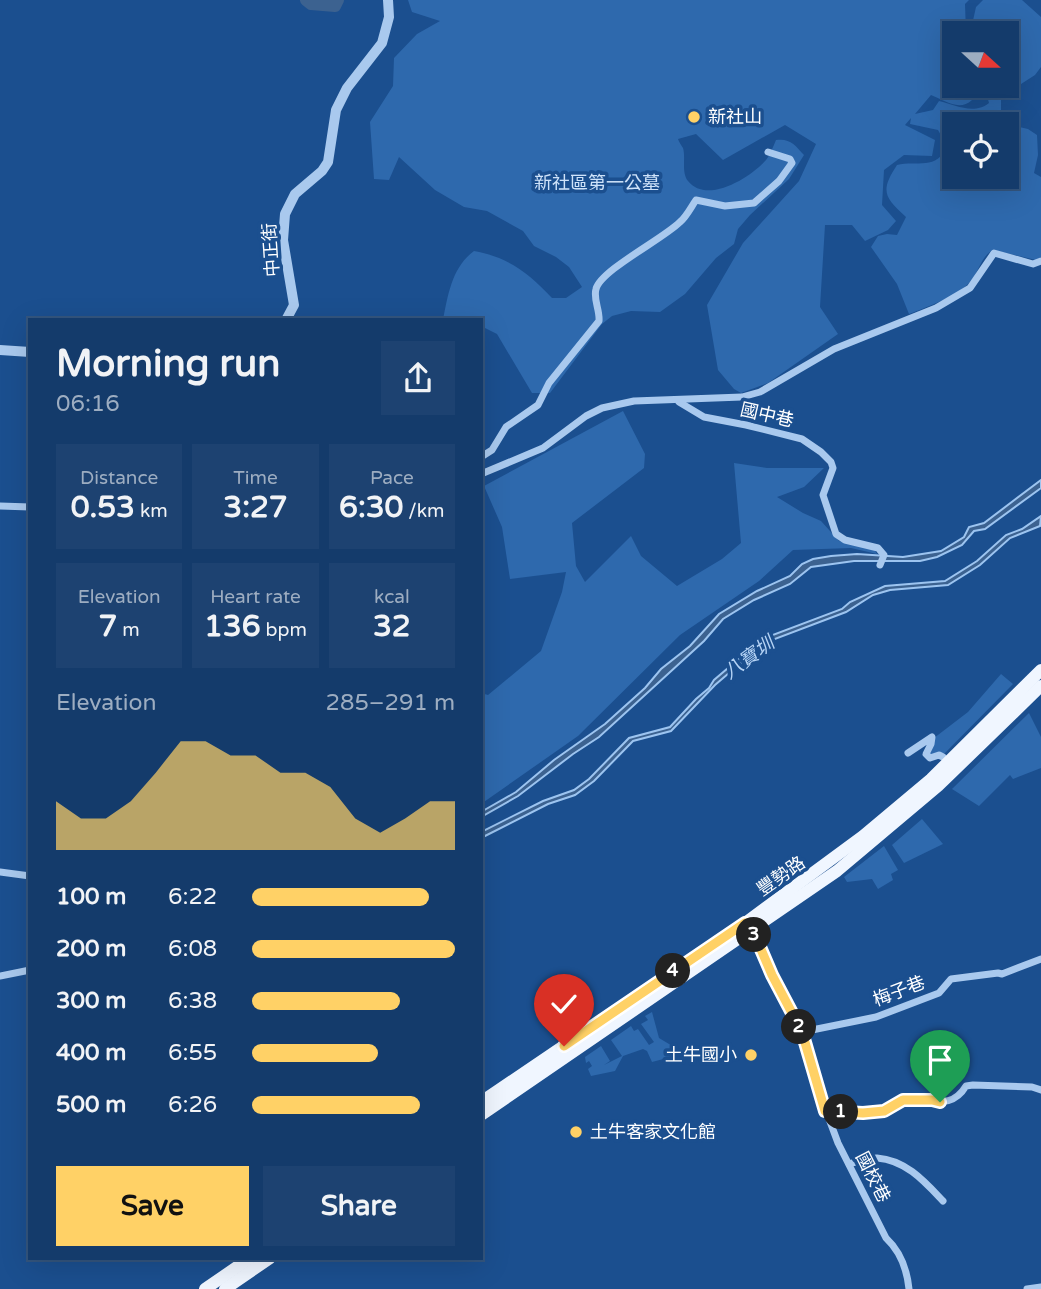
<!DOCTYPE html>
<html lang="en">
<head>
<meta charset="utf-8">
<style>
  :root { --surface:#143b6b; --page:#1d4271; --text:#f1f3f6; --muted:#9dadc1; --line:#33557e; --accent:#ffd166 }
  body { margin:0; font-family:"Varela Round","Noto Sans TC",sans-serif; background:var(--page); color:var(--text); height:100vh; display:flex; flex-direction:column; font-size:26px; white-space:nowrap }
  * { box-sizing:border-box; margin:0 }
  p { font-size:23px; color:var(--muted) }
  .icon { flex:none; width:38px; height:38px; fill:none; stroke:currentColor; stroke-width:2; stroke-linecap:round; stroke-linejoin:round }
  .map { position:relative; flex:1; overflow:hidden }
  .side { position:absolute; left:28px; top:318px; width:455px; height:942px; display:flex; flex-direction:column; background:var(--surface); border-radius:0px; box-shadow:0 7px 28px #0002,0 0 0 2px var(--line) }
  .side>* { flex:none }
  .needle { width:46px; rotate:111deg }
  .controls { position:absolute; left:942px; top:21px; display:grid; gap:14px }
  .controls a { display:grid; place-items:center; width:77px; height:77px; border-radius:0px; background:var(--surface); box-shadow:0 7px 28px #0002,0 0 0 2px var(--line); font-size:35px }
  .pin { position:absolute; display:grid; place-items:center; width:60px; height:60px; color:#fff; margin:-72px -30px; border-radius:50% 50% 50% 0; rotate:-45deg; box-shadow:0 0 7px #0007 }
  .pin .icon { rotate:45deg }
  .km { position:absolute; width:35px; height:35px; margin:-18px; border-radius:50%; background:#222; color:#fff; font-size:19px; line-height:35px; text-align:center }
  .round { display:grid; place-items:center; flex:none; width:74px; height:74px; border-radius:0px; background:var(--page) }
  .headline { display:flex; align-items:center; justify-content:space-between; height:119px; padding:0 28px }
  h1 { font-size:38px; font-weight:700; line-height:52px }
  .metrics { display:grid; grid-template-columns:repeat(3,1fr); gap:10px; height:119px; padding:7px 28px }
  .metrics div { display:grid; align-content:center; border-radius:0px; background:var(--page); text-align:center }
  .metrics b { font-size:30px; font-weight:700 }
  .metrics small { font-size:19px; font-weight:400 }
  .metrics p { font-size:19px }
  .chart { height:196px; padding:14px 28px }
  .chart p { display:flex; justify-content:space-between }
  .chart svg { width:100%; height:126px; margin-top:7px; fill:var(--accent); opacity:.7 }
  .button { display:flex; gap:14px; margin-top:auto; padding:14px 28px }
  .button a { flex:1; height:80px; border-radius:0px; background:var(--accent); color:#111; font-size:28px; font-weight:700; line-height:80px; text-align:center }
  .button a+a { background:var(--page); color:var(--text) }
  ul { padding:0 28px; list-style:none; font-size:23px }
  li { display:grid; grid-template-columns:112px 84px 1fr; align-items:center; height:52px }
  li i { height:18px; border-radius:9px; background:var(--accent) }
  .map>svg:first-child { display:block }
  .green { fill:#2e69ad; fill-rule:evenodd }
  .water { fill:#3c6290; stroke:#9cc4f0; stroke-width:2 }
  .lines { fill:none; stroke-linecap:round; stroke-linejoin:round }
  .river { stroke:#3c6290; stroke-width:12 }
  .minor { stroke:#a9c9ee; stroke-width:7 }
  .tertiary { stroke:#a9c9ee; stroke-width:10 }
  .primary { stroke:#f0f6ff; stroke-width:12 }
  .route-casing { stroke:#fff; stroke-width:14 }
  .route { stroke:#ffd166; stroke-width:9 }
  .poi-dot { fill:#ffd166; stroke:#1b4f8f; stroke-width:2.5 }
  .labels { text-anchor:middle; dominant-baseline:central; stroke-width:7; stroke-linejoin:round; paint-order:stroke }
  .poi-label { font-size:18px; fill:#fff; stroke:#1b4f8f; text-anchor:start }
  .park-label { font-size:18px; fill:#cfe3fa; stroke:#1b4f8f }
  .street-label { font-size:18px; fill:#fff; stroke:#1b4f8f }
  .water-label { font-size:19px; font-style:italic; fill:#b5d3f5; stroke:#1b4f8f }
</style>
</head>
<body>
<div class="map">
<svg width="1041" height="1289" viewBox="0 0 1041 1289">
  <rect width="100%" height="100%" fill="#1b4f8f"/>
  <g class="green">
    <path d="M408,0h561l-4,4 1,29h-12v26l-3,3 3,6v18h9l8,6 1,8c-13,12 -28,0 -41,-5l-16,19 18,-4 6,-9c16,4 35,14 50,2l-2,-7 -13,-10h32v-53h-28l-6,-8 4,-18 7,-7h39l19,17v50l-6,8 -34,22v26l27,6 9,6 1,20 -4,18 7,4v80l-5,3 -43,-10c-12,6 -14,22 -23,32 -12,14 -43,25 -61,32l-12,-30 -26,-37 7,-11 9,-2 10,1 9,-18c-22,-20 -26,-26 -9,-52 20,-5 40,6 50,-19l-9,-16 -28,-6 1,-6 -6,7 30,15 -3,16 -28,-1 -20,15 -2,35 14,16 -8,9 -23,11 -13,-16h-27l-5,82 18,27 -70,49 -27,10 -7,-4 -16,-19 -11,-65 36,-62 56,-62 17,-37 -31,-19 -62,35 -27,-26 -18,5c1,3 3,6 5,9 3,10 -2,24 5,33 19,24 63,-4 78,-21 4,-5 7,-13 10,-20 14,-2 19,5 28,15l-15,24 -39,36 -12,14 -4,15 -18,14 -31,36 -25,18 -29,-1 -19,5 -10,8 -52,69h-18l-35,-59 -16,-8v-6h-38c5,-25 9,-53 31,-69 34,6 55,22 78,47h14l16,-11 -13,-20 -13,-10 -22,-11 -11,-15 -36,-20 -23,-4 -29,-17 -36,-33 -10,23 -15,-1 -4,-57 23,-36 1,-28 23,-24 23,-13 -28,-9zM954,124h52v53h-52z"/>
    <path d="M623,411l22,43 -1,14 -72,55 4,43 9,16 46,-46 10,20 36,30 45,-27 19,-16 -7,-80 33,5h57l-20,19 -27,10 26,16 18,8 18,20 35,8 3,5 -26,-6 -58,2 -34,31 -79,54 -102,101 -97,68v-111l7,2 53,-44 21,-59 4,-20 -56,7 -8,-52 -18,-41z"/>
    <path d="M1001,674l12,10 -68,69 -15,2 -2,-2 6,-15 34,-26z"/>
    <path d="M1029,713l12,24v31l-28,11 -3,-4 -31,31 -27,-17z"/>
    <path d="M922,819l21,25 -39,19 -12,-18z"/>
    <path d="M884,846l14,24 -7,4 2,6 -15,9 -6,-10 -25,3 -3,-5z"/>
    <path d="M652,1012l7,26 15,9 2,5 -5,5 -19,5 -5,-11 -4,-2 -20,7 -8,15 -24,5 -3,-7 4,-3 -3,-5 -3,2 -1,-6 16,-11 9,15 -6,4 18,-9 -11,-16 20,-14 3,5 4,-2 11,16 5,-3 -13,-18 7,-4 -3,-4z"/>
  </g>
  <g class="water">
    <path d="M1041,480v8l-56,41 -11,2 -12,14 -25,12 -17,4h-66l-43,6 -21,17 -36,16 -31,19 -19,22 -105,96 -26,17 -55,42 -37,21v-5l35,-20 38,-32 51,-36 40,-36 16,-19 29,-23 29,-32 38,-23 33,-15 12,-12 11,-5 18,-3 26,-2 46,3 38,-6 23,-14 5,-10 15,-4z"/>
    <path d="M1041,516l-1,10 -30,12 -30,27 -32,20 -58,5 -17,5 -27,17 -82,31 -49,42 -44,46 -38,10 -39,40 -19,14 -27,9 -67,34v-6l62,-31 31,-11 15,-11 40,-41 41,-11 26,-28 13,-11 5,-8 48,-41 80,-30 8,-7 35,-16 60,-5 32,-20 29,-26 16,-6z"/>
  </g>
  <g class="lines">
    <path class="river" d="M306,0l5,4 24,2 3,-6"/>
    <g class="minor">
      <path d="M679,402l25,15 42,8 56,14 19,13 10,10 2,6 -10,27 13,39 9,6 33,8 6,7 -4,10"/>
      <path d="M481,457l11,-7 14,-23 32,-22 11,-22 50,-62c1,-11 -6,-22 -3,-32 5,-19 67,-50 84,-67 7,-6 11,-15 16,-22l29,6 29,-3 25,-22 13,-18 -2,-4 -22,-7"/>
      <path d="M481,474l62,-26 43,-32 16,-8 32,-7 108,-4 18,-5 74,-43 102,-41 34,-20 24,-35 39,11 8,-3"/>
      <path d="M0,506l30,1"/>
      <path d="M908,753l24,-16 -1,7 -5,10 4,4 9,-3 4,2"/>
      <path d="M0,872l30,4"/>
      <path d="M750,929l52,103 17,60 19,51 48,95c15,14 21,31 23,51"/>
      <path d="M0,976l30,-6"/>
      <path d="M550,1024l15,-3 21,10"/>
      <path d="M802,1032l74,-15 63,-24 12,-14 47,-6 4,1 39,-15"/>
      <path d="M825,1111c19,1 38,4 56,0 9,-2 16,-10 25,-11 25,-2 45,11 60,-14l7,-1 59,2 9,3"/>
      <path d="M849,1164c8,-2 19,-6 28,-6 29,2 48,24 66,43"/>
      <path d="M1027,1289l14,-2"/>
    </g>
    <g class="tertiary">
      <path d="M286,320l8,-15 -11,-65 2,-26 10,-20 27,-23 6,-9 8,-52 11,-22 35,-45 7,-26 -1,-17"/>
      <path d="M0,350l30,2"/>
    </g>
    <g class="primary">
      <path d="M481,1102l264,-179 118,-87 68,-57 110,-109"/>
      <path d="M481,1115l356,-244 101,-85 103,-100"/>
      <path d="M205,1289l45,-31"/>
      <path d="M225,1289l45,-31"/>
    </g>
  </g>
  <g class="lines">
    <g class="route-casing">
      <path id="route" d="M564,1046l181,-123 12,17 15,35 30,57 23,79 38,2 21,-2 19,-11h29l8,2"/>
    </g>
    <use href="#route" class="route"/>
  </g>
  <g class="poi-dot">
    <circle cx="694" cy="117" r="7"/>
    <circle cx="751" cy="1055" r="7"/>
    <circle cx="576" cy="1132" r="7"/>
  </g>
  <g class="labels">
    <g class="poi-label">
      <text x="708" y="117">新社山</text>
      <text x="737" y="1055" text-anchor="end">土牛國小</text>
      <text x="590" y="1132">土牛客家文化館</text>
    </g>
    <g class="park-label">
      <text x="597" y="183">新社區第一公墓</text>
    </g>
    <g class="street-label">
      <text transform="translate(271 250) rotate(-94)">中正街</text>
      <text transform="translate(767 415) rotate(13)">國中巷</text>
      <text transform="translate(781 876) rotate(-35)">豐勢路</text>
      <text transform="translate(899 991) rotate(-21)">梅子巷</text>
      <text transform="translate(873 1177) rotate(63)">國校巷</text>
    </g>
    <g class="water-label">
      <text transform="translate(749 658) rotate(-36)">八寶圳</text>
    </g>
  </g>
</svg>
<div class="controls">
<a><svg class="needle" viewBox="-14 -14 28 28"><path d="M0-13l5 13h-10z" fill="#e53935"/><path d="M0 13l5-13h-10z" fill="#9dadc1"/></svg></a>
<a><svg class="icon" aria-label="locate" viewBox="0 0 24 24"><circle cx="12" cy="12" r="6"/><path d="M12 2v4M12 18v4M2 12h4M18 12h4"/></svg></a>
</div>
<div class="pin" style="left:940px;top:1102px;background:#1e9e55"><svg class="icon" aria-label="arrive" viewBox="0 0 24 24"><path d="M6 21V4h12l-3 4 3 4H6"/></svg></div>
<div class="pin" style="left:564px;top:1046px;background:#d93025"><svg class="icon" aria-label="check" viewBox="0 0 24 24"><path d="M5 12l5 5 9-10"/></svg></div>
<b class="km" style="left:841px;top:1112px">1</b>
<b class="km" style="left:799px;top:1027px">2</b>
<b class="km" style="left:754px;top:935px">3</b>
<b class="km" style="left:673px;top:971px">4</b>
<section class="side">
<div class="headline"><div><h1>Morning run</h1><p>06:16</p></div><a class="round"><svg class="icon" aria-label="share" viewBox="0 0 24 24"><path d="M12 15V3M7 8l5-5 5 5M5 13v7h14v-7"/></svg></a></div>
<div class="metrics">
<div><p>Distance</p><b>0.53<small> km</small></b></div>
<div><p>Time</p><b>3:27</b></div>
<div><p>Pace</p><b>6:30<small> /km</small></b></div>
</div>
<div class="metrics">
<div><p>Elevation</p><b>7<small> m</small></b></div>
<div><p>Heart rate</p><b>136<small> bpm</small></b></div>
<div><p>kcal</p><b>32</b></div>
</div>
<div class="chart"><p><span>Elevation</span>285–291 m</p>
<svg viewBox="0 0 160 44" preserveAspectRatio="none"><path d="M0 44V27L10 33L20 33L30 27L40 17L50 6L60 6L70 11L80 11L90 17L100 17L110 22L120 33L130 38L140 33L150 27L160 27V44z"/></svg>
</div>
<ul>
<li><b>100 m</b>6:22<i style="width:87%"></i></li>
<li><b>200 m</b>6:08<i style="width:100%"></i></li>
<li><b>300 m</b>6:38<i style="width:73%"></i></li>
<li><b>400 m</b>6:55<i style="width:62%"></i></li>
<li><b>500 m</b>6:26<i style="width:83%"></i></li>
</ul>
<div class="button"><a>Save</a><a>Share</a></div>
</section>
</div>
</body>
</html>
